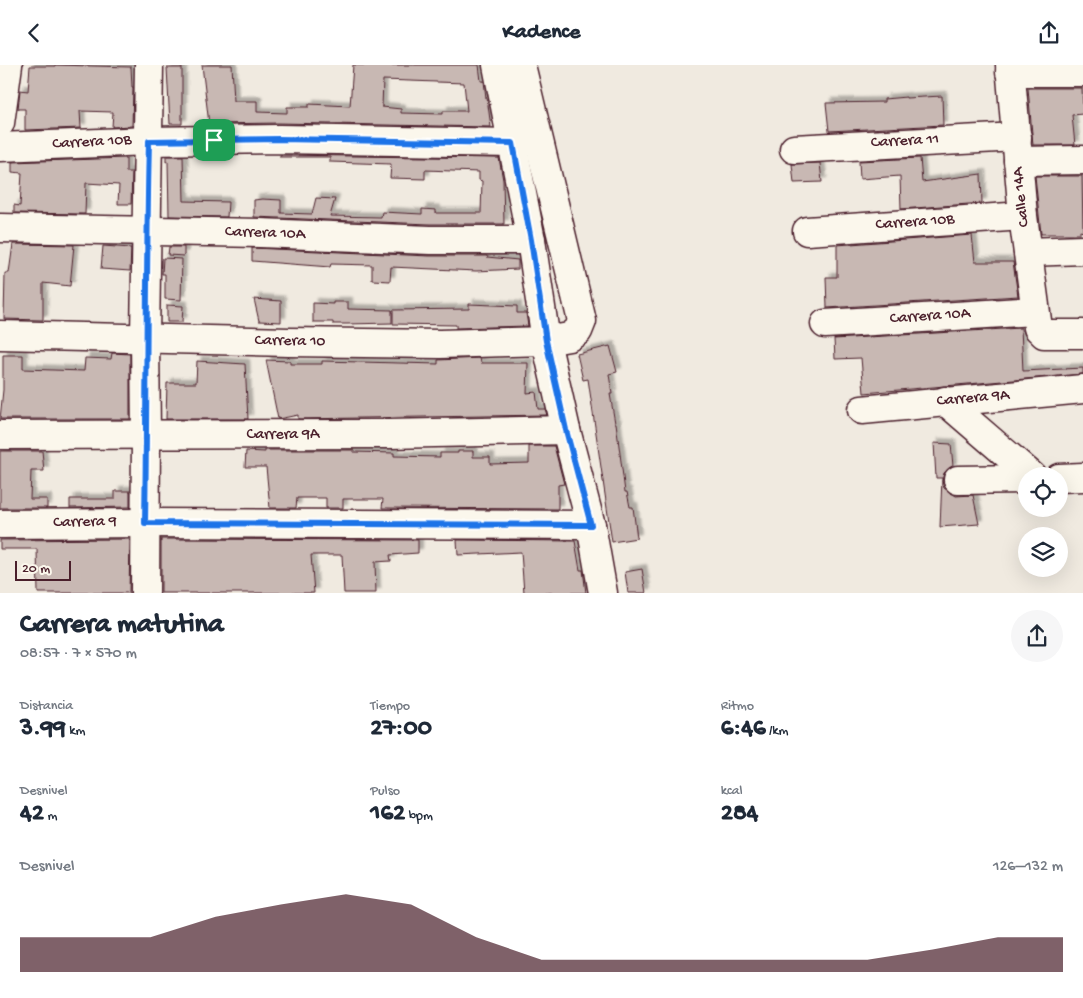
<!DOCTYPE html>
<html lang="es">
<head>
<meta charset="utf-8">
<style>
  :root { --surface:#fff; --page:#f6f6f7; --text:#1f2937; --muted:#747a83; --accent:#4a1f2b }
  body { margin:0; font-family:"Gochi Hand",sans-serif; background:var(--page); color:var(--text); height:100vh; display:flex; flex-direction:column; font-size:19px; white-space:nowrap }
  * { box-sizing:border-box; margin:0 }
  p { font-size:16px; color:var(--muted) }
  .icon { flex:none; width:28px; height:28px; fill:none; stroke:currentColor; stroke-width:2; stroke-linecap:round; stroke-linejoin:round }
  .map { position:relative; height:528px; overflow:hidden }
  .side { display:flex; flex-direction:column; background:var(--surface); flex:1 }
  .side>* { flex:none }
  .tools { position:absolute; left:1018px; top:402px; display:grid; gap:10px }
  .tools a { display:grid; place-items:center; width:50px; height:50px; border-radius:50%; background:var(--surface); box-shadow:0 5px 20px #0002; font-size:25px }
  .scale { position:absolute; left:15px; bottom:12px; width:56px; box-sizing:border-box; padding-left:5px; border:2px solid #4a1f2b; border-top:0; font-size:14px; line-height:18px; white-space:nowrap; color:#4a1f2b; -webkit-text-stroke:4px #fbf7ec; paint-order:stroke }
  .pin { position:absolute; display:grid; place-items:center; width:42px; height:42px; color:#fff; margin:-21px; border-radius:10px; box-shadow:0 2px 8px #0006 }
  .round { display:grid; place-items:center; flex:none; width:52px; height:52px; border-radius:26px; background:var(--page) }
  .overview { display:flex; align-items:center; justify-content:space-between; height:85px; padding:0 20px }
  h1 { font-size:28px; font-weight:700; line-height:38px }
  .figures { display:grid; grid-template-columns:repeat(3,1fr); gap:8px; height:85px; padding:5px 20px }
  .figures div { display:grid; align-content:center }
  .figures b { font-size:25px; font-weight:700 }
  .figures small { font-size:14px; font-weight:400 }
  .figures p { font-size:14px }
  .chart { height:140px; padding:10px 20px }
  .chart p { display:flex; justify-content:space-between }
  .chart svg { width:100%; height:90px; margin-top:5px; fill:var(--accent); opacity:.7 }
  header { display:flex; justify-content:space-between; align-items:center; height:65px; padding:0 20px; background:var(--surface); font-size:22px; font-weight:700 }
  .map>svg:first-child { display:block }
  .building { fill:#c8b8b3; stroke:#4a1f2b; fill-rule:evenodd; filter:url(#shadow) }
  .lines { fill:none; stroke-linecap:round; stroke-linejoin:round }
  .minor-casing { stroke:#4a1f2b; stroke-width:31 }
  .minor { stroke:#fbf7ec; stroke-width:28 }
  .route-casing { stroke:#fff; stroke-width:10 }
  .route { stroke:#1a73e8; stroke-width:6 }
  .labels { text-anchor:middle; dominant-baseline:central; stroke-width:4; stroke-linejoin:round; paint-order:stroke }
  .street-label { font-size:16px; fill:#4a1f2b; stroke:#fbf7ec }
</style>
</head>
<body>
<header><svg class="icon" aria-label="back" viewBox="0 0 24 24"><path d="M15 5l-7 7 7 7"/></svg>Kadence<svg class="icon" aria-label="share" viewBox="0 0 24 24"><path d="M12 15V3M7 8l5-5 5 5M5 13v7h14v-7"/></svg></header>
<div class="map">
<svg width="1083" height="528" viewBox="0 0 1083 528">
  <defs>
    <filter id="shadow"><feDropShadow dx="4.5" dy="-4.5" stdDeviation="1" flood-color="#0004"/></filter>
  </defs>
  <rect width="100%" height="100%" fill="#f0eae0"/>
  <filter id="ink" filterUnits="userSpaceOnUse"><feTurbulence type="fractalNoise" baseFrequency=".02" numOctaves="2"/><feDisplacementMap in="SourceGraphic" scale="10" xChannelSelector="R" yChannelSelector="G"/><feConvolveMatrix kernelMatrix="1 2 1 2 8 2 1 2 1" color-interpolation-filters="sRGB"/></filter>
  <g filter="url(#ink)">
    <g class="building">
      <path d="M55,0l76,2 1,20h1l-1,39 -20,1 1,-15 -33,-1 1,17 -56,2v-21h-7l2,-19 8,1 2,-25h25z"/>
      <path d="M202,0h30l2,36h23v11l30,1v-6h22v-3l41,2 3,-41h126l2,16h3l2,17h1l4,29 -212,-4 -70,1zM383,15l81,3 3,28h-24v3l-42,-1v-4l-19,-2z"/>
      <path d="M167,3h15v56h-12z"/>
      <path d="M1028,23h54l1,26 -11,1 3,30h-42z"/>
      <path d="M942,31l1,29 -114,6 -3,-28 58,-1v-3l22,-2v1z"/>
      <path d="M280,90l219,3 4,22 1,44h-74l-176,-7v-17l8,-1 19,1v13l31,1 4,-16 19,1 -5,17 51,1 1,-5 40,2v-5l14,1v3h45l1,-32 -3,-1v-8l-54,-2v9l-35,-1 1,-14 -61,-2v-5h-50z"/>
      <path d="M166,91h17l1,45 44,1 -1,15 -58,-1 -1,-55 -2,1z"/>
      <path d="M126,93v14h6l-1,32h-13l1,-19 -33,-2 -1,31 -71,-1v-8l6,1 2,-33 -10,-1v-10z"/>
      <path d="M920,93l2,24 59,-8 1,29 -81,6 -1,-33 -40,3 -1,-18z"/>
      <path d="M820,98l2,19 -28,1 -2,-19z"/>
      <path d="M1035,111h47l1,56 -3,-1v3h-39z"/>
      <path d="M972,170l3,27h38l5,34 -191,12 -1,-31h11v-32z"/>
      <path d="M13,179l61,1 -4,41 -27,-3v37l-39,-1 1,-46h4z"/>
      <path d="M103,181l28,2 -1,23 -29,-2z"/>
      <path d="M169,182h15v9l-16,-1z"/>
      <path d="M252,183l177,8h58v1l31,3v9l-42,2 -85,-4 -1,14 -18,-1v-15l-41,-1 -1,3 -78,-6z"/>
      <path d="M163,193l19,1 -1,41 -16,-1v-25h-3z"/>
      <path d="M254,234l27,2v21l-22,-1z"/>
      <path d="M333,237h15v7l44,1v13l-45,1h-14v-2h-20v-19l20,1z"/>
      <path d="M469,239l48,2v7h9l2,13 -72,2v-3l-63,-1v-14l76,-1z"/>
      <path d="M167,240l16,1 -1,16h-15z"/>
      <path d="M1021,263l2,43 60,-3v6l-219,19 -3,-35 -26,1 -1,-20z"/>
      <path d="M610,281l7,26 -8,2 3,20h-2l5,29h1l9,69h2l3,15h3l4,31 -25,4 -24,-163 -5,1 -6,-26z"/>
      <path d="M112,288l18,1v65h-130l3,-29v-35h20v14l61,2 1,-13 26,1z"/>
      <path d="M480,293l1,5h47l-1,30 9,-1 2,17h7l2,6 -249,4v-4l-20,4 -12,-59 24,1v3h32v-3l116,3v-4z"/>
      <path d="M197,296l48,3 3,55h-82l1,-36h29z"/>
      <path d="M934,378l17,1 2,22 -9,7 -2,8 2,7 12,8 17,-1 6,29 -39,3 2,-49h-6z"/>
      <path d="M529,381h25l10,38 -6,1v24l-176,-1 1,-9h-40v9h-17v-10h-29l-1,10h-26l-4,-41h-21l1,-16 19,1v-2h89v2l40,1v3l46,1v-4h18v-2h15v6h17v7l39,-1z"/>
      <path d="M0,386h42l2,20h-13l-1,28h17v9h-47z"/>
      <path d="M115,426h15v16l-60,1v-9h45z"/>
      <path d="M130,474l-1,54h-91l-1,-44h-37v-9z"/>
      <path d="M161,474l257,1v13l-28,2 1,6 -16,1 1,31h-32l-2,-38h-31l3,38h-153z"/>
      <path d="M457,475l118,1 5,29h3l3,23h-62l-3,-41 -63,3z"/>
      <path d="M642,504l4,24h-18l-3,-21z"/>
    </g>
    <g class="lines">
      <g class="minor-casing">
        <g id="minor">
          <path d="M497,0l34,175 15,101 20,89 25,95 12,68"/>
          <path d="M1010,0l13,151 15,112 6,6h39"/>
          <path d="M1010,7h73"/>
          <path d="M0,58l8,-58"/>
          <path d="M0,82l149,-6 130,-2 234,4"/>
          <path d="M794,84l223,-12"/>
          <path d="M1018,96l65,-1"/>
          <path d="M0,163l260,5 170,7h101"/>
          <path d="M807,166l216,-15"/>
          <path d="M1028,187l55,-2"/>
          <path d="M825,259l210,-13"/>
          <path d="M0,270l289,7 151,2 106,-3 23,-4 9,-6 4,-10 -61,-256"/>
          <path d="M945,336l87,75"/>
          <path d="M862,345l221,-21"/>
          <path d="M0,370l389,-1 177,-4"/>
          <path d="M1059,413l24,-1"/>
          <path d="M958,415l68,-1"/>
          <path d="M0,459l145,-1 446,2"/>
          <path d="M145,528l1,-157 -1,-98 4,-273"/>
        </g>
      </g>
      <use href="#minor" class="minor"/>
    </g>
  </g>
  <g class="lines" filter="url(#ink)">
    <g class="route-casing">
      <path id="route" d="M279,74l234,4 18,97 15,101 20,89 25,95 -446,-2c2,-128 1,-255 4,-382z"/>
    </g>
    <use href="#route" class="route"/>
  </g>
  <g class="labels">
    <g class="street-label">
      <text transform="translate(905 77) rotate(-3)">Carrera 11</text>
      <text transform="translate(92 78) rotate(-3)">Carrera 10B</text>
      <text transform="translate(1022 132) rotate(-96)">Calle 14A</text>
      <text transform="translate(915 158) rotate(-4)">Carrera 10B</text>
      <text transform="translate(265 169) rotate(2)">Carrera 10A</text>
      <text transform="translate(930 252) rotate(-4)">Carrera 10A</text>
      <text transform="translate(290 277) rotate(1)">Carrera 10</text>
      <text transform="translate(973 334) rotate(-5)">Carrera 9A</text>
      <text x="283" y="370">Carrera 9A</text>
      <text transform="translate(85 458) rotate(-1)">Carrera 9</text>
    </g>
  </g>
</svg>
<div class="tools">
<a><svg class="icon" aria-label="locate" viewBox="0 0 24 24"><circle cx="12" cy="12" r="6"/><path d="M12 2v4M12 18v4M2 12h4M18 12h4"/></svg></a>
<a><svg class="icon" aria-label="layers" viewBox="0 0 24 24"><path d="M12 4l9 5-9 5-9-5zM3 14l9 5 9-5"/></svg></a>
</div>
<div class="scale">20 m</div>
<div class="pin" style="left:214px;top:75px;background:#1e9e55"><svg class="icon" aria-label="arrive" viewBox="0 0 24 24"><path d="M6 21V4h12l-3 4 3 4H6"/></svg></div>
</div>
<section class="side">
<div class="overview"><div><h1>Carrera matutina</h1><p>08:57 · 7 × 570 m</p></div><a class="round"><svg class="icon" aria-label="share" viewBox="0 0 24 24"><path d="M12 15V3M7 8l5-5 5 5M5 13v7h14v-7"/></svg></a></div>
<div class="figures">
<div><p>Distancia</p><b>3.99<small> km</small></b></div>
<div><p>Tiempo</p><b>27:00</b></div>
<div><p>Ritmo</p><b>6:46<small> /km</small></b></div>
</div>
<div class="figures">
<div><p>Desnivel</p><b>42<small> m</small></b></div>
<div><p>Pulso</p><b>162<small> bpm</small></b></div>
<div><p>kcal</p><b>284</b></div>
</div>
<div class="chart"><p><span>Desnivel</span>126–132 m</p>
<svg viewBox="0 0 160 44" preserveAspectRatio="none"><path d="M0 44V27L10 27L20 27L30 17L40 11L50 6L60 11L70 27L80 38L90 38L100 38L110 38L120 38L130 38L140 33L150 27L160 27V44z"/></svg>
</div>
</section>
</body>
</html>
